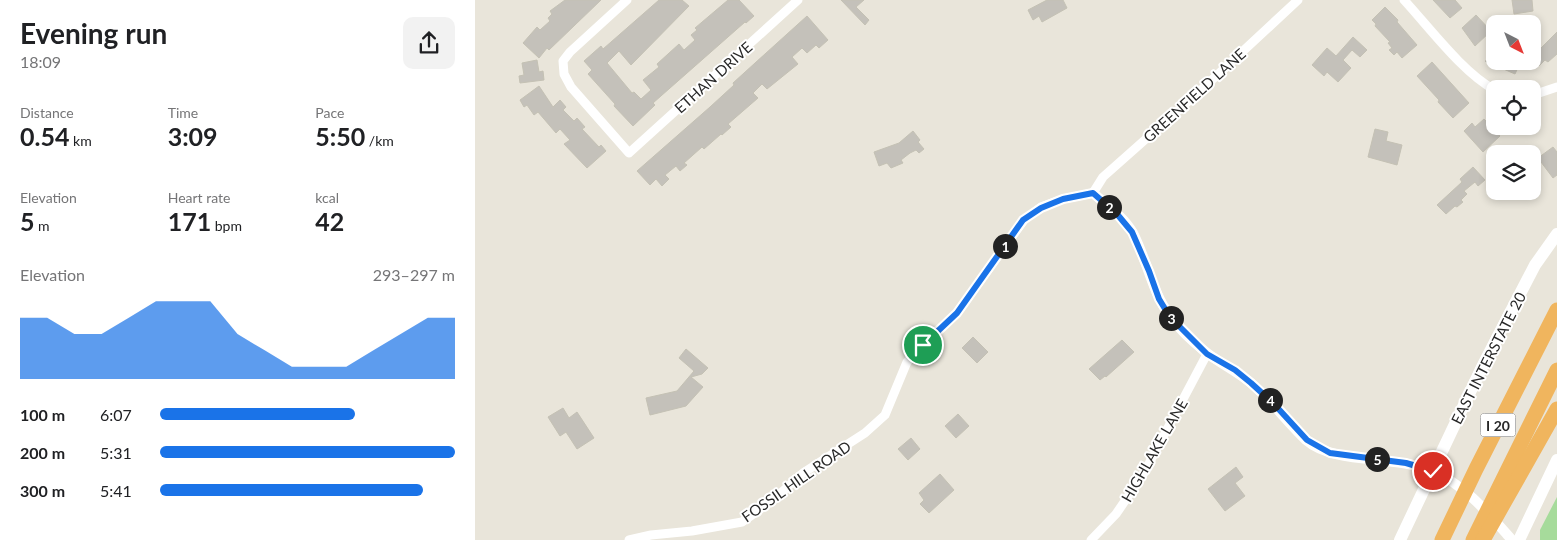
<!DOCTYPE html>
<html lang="en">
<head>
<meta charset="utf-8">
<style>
  :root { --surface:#fff; --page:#f2f2f2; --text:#202124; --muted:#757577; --accent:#1a73e8 }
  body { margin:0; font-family:Lato,sans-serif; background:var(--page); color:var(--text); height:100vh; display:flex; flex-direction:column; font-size:19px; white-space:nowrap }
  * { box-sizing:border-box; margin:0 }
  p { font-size:16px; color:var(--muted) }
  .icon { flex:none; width:28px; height:28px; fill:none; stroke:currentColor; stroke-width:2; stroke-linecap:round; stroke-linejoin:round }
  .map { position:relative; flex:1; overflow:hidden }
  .side { display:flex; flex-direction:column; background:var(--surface); width:475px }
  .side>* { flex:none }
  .needle { width:32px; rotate:138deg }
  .fabs { position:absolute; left:1011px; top:15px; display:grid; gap:10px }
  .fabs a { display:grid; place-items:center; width:55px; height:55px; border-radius:10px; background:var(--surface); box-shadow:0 2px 8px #0003; font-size:25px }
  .pin { position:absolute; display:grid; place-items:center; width:42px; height:42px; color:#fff; margin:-21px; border:2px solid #fff; border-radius:50%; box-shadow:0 1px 5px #0007 }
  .km { position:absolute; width:25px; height:25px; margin:-12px; border-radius:50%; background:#222; color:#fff; font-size:14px; line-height:25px; text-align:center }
  .round { display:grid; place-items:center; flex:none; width:52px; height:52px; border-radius:10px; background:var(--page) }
  .headline { display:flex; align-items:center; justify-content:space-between; height:85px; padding:0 20px }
  h1 { font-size:28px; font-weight:700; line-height:38px }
  .stats { display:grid; grid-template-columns:repeat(3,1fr); gap:8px; height:85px; padding:5px 20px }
  .stats div { display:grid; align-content:center }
  .stats b { font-size:25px; font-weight:700 }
  .stats small { font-size:14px; font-weight:400 }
  .stats p { font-size:14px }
  .chart { height:140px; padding:10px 20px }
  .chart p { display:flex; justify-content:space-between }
  .chart svg { width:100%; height:90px; margin-top:5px; fill:var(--accent); opacity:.7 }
  ul { padding:0 20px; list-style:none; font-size:16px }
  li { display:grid; grid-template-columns:80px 60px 1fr; align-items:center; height:38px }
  li i { height:12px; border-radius:6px; background:var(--accent) }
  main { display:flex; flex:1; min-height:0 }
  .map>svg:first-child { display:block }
  .green { fill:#a6db9b }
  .building { fill:#c4c1ba; stroke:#c4c1b4 }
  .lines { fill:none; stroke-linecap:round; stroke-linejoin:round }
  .minor { stroke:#fff; stroke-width:9 }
  .tertiary { stroke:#fff; stroke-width:10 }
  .secondary { stroke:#fff; stroke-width:12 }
  .motorway { stroke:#f0b55e; stroke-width:15 }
  .route-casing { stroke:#fff; stroke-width:10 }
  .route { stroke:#1a73e8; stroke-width:6 }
  .labels { text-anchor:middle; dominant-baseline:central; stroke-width:4; stroke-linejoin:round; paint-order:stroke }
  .shield { fill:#fff; stroke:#686868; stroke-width:1 }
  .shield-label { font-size:14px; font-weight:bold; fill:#282828 }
  .street-label { font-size:15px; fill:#282828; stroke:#fff }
</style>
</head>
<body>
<main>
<section class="side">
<div class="headline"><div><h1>Evening run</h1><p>18:09</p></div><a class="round"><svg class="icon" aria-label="share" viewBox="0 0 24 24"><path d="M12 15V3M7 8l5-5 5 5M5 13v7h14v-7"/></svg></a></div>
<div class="stats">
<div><p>Distance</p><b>0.54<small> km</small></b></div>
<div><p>Time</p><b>3:09</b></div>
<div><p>Pace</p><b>5:50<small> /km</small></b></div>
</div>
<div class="stats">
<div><p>Elevation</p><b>5<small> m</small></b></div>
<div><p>Heart rate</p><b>171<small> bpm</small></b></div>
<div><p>kcal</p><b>42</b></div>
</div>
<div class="chart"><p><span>Elevation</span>293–297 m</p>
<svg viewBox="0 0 160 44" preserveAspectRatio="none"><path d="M0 44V14L10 14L20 22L30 22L40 14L50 6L60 6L70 6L80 22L90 30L100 38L110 38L120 38L130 30L140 22L150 14L160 14V44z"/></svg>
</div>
<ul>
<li><b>100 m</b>6:07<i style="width:66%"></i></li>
<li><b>200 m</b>5:31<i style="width:100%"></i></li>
<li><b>300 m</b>5:41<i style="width:89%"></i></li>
</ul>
</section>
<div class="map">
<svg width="1082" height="540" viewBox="0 0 1082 540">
  <rect width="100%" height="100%" fill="#e9e5da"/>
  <path class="green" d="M1082,497v43h-17v-10z"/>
  <g class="building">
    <path d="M90,0h36l-52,50 -2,-2 -8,10 -16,-15 14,-16 3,3 10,-9 -2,-3 4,-4 -2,-3z"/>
    <path d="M184,0h23l7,6 -58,59 -12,-14 -12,12 25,30 2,-1 7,7 10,-9 -8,-10 16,-13 -2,-3 22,-20 5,6 11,-10 -4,-5 6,-5 -2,-2 33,-28h11l15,16 -8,7 -1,-1 -92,81 2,2 -22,21 -19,-20 1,-2 -27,-30 4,-4 -8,-9 17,-15 2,3z"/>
    <path d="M366,0h23l-8,7 13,13 -4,5z"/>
    <path d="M572,0h16l4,8 -25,14 -3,-6 -6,4 -5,-10z"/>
    <path d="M958,0h22l7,8 -12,10z"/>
    <path d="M1037,0h20l1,11 -19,3z"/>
    <path d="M910,7l13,13 -1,2 20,23 -15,13 -5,-6 -3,3 -5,-5 3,-2 -4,-5 2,-1 -15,-16 1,-2 -4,-4z"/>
    <path d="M1001,15l15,16 -16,15 -13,-18z"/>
    <path d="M332,16l21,24 -9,8 -3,-3 -9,8 -5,-5 -10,9 6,7 -31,25 -5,-5 -9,9 5,5 -30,26 3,3 -9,8 -1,-1 -17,15 -2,-2 -18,16 3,2 -7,6 -4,-5 -11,9 4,4 -7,7 -6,-7 -6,6 -13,-14 73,-64 24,-22 -1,-2 22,-20z"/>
    <path d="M1082,32v22l-9,8 -3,-2 -6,6 -6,-6v-4z"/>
    <path d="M878,37l14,13 -7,7 -8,-7 -9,10 8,8 -13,14 -11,-10 -3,4 -12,-11 15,-17 9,8z"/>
    <path d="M62,60l2,12 4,-1 1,9 -24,3 -1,-7 5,-1 -2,-12z"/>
    <path d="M1010,61h36l-6,13z"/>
    <path d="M957,62l37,41 -16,15 -15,-16 1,-2 -22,-24z"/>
    <path d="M64,86l14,21 7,-7 6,7 -3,3 11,11 3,-3 8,9 -3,2 17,18 2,-2 5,6 -19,17 -23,-24 6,-4 -10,-11 -4,4 -18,-21 -4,3 -7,-10 -3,2 -4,-7z"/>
    <path d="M1009,119l16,17 -17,16 -19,-21 8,-8 3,4z"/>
    <path d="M900,129l13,3 -2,9 16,4 -5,20 -29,-8z"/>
    <path d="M438,131l7,9 -2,2 6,7 -5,4 -3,-3 -6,3 -9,7 2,3 -12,5 -4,-5 -8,3 -5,-14 25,-9z"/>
    <path d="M1078,147l4,5v23l-4,3 -15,-20z"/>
    <path d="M998,167l12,13 -7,6 -3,-4 -11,9 3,3 -6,6 2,2 -6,5 -2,-1 -9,8 -9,-9 25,-23 -2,-3z"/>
    <path d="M498,337l15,15 -11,11 -15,-15z"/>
    <path d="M647,340l12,12 -28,25 -1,-1 -5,4 -11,-11z"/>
    <path d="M211,349l22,19 -6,6 -11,3 12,10 -17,19 -36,9 -4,-17 31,-7 17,-20 -15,-13z"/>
    <path d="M88,408l6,10 8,-6 17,26 -17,11 -11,-17 -6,4 -12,-19z"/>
    <path d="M483,414l11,12 -13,12 -11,-12z"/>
    <path d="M436,438l9,11 -12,11 -10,-11z"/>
    <path d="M761,467l7,10 -8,6 10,13 -20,15 -17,-22z"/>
    <path d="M465,474l14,16 -25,23 -9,-9 4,-4 -5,-7z"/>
  </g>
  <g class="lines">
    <g class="minor">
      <path d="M152,0l-57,52 -7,9 1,13 7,13 58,66 169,-153"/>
      <path d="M929,0c25,27 59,73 91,90"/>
      <path d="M1058,95l24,-8"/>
      <path d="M154,540l22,-5 41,-4 50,-9 31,-22 30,-27 62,-40 20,-18 22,-53 16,-17 34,-32 67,-93 17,-13 22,-8 30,-6 10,-16 97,-86 98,-91"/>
      <path d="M616,540l25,-26 28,-41 63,-119"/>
    </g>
    <path class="tertiary" d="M618,193c14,12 31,24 40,40 14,27 19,59 37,83 9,13 24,27 37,37 14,11 30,18 44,30 20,17 36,39 55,57 28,25 90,15 127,31 33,15 55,42 79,69"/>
    <g class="secondary">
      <path d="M925,540l82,-173 53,-102 22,-31"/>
      <path d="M1044,540l38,-80"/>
    </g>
    <g class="motorway">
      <path d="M967,540l34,-71 81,-159"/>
      <path d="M998,540l84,-170"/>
      <path d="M1008,540l74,-131"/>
    </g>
  </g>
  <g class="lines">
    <g class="route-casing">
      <path id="route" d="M448,345l34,-32 66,-93 18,-12 22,-9 30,-6 24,21 15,18 17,39 10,28 11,18 37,37 28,16 16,13 23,21 33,36 23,13 76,10 27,8"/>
    </g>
    <use href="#route" class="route"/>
  </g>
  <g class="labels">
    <rect class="shield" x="1005.5" y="413.5" width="35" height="23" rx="4"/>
    <g class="shield-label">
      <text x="1023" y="425">I 20</text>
    </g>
    <g class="street-label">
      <text transform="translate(238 77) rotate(-42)">ETHAN DRIVE</text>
      <text transform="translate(719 95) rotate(-42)">GREENFIELD LANE</text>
      <text transform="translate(1013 358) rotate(-63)">EAST INTERSTATE 20</text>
      <text transform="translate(679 450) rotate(-60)">HIGHLAKE LANE</text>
      <text transform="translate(321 481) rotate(-35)">FOSSIL HILL ROAD</text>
    </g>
  </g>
</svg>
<div class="fabs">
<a><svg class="needle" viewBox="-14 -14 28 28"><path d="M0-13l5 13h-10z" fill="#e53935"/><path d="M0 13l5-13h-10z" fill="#757577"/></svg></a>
<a><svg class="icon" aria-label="locate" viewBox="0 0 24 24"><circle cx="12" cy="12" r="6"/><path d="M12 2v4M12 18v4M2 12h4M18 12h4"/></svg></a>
<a><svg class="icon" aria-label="layers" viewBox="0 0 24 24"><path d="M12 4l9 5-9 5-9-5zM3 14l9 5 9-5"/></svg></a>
</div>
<div class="pin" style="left:448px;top:345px;background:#1e9e55"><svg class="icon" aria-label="arrive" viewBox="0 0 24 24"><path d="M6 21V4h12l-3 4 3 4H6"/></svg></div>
<div class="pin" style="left:958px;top:471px;background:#d93025"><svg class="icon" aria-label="check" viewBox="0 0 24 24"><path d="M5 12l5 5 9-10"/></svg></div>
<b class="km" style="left:530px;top:246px">1</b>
<b class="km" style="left:634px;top:207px">2</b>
<b class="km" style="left:696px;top:318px">3</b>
<b class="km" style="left:795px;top:400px">4</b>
<b class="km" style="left:902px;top:459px">5</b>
</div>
</main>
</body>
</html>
